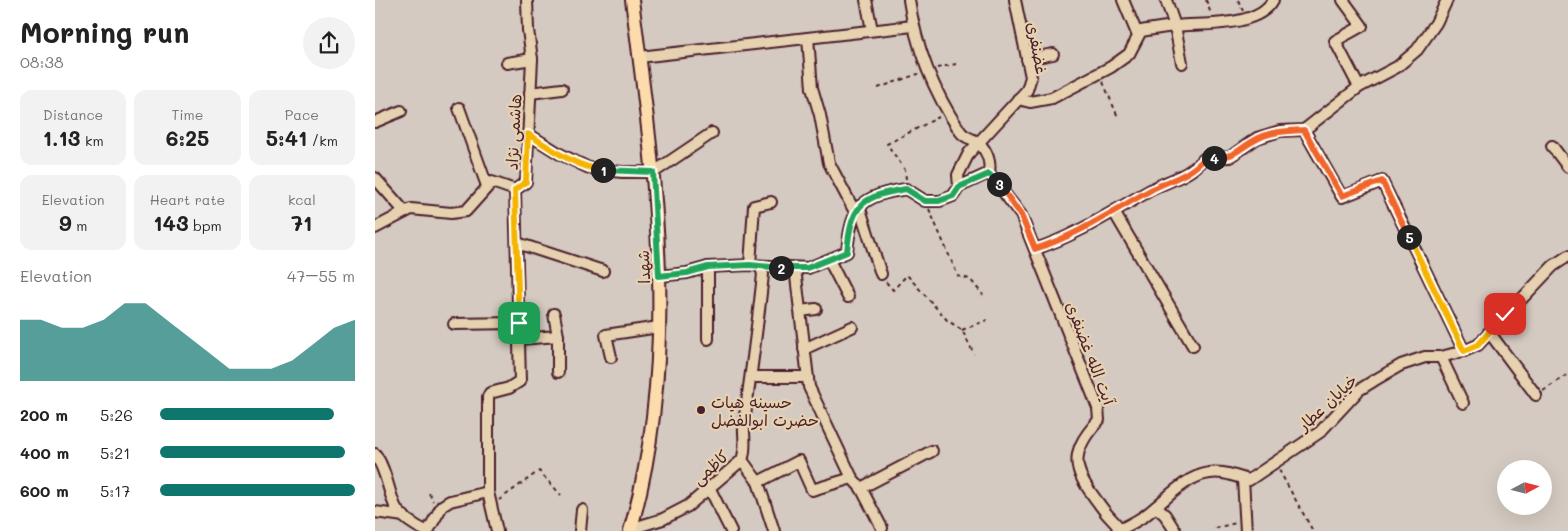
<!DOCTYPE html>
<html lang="en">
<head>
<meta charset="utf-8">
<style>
  :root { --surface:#fff; --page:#f2f2f2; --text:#222; --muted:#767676; --accent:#0f766e }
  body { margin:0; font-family:Mali,"Playpen Sans Arabic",sans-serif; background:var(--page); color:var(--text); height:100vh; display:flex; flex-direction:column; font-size:19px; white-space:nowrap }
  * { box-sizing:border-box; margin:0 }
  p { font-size:16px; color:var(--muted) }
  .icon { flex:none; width:28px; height:28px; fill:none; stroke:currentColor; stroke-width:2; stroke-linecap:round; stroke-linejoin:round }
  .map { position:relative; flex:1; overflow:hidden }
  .sheet { display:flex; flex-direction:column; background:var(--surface); width:375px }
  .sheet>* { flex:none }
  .needle { width:32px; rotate:83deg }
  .tools { position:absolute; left:1122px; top:460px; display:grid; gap:10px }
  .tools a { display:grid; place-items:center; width:55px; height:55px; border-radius:50%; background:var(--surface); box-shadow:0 5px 20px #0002; font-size:25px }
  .pin { position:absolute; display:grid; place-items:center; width:42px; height:42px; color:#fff; margin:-21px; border-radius:10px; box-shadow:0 2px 8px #0006 }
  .km { position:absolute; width:25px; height:25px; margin:-12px; border-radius:50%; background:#222; color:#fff; font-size:14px; line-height:25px; text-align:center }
  .round { display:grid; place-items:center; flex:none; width:52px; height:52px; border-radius:26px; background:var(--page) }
  .head { display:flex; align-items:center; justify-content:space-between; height:85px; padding:0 20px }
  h1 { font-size:28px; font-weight:700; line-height:38px }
  .metrics { display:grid; grid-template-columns:repeat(3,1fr); gap:8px; height:85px; padding:5px 20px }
  .metrics div { display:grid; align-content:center; border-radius:12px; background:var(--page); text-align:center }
  .metrics b { font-size:21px; font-weight:700 }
  .metrics small { font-size:14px; font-weight:400 }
  .metrics p { font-size:14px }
  .chart { height:140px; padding:10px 20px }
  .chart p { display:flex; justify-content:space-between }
  .chart svg { width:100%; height:90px; margin-top:5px; fill:var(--accent); opacity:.7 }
  ul { padding:0 20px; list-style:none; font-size:16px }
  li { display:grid; grid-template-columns:80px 60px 1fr; align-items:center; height:38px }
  li i { height:12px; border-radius:6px; background:var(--accent) }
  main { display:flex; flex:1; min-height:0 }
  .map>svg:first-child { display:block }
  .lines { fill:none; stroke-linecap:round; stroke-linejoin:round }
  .minor-casing { stroke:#4a1f2b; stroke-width:14 }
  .major-casing { stroke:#4a1f2b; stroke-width:16 }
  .path { stroke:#4a1f2b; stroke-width:2; stroke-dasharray:4 4; stroke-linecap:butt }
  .minor { stroke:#e6d2b0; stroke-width:10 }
  .major { stroke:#fcdcac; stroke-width:12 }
  .split-1-casing { stroke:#fff; stroke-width:10 }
  .split-2-casing { stroke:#fff; stroke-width:10 }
  .split-3-casing { stroke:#fff; stroke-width:10 }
  .split-4-casing { stroke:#fff; stroke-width:10 }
  .split-5-casing { stroke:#fff; stroke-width:10 }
  .split-6-casing { stroke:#fff; stroke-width:10 }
  .split-1 { stroke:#f5b400; stroke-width:6 }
  .split-2 { stroke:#22a559; stroke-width:6 }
  .split-3 { stroke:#22a559; stroke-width:6 }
  .split-4 { stroke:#f0652b; stroke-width:6 }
  .split-5 { stroke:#f0652b; stroke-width:6 }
  .split-6 { stroke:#f5b400; stroke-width:6 }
  .poi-dot { fill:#4a1f2b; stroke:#e6d2b0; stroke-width:2 }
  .labels { text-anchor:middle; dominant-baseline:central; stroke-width:4.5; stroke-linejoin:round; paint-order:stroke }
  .street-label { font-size:16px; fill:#4a1f2b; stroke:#e6d2b0 }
  .poi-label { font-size:16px; fill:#4a1f2b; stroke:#e6d2b0; text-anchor:start }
</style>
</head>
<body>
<main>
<section class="sheet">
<div class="head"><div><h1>Morning run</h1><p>08:38</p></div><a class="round"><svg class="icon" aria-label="share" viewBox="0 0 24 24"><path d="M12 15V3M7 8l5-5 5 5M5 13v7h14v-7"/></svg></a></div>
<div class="metrics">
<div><p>Distance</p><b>1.13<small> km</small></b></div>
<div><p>Time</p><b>6:25</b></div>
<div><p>Pace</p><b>5:41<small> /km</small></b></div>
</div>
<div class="metrics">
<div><p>Elevation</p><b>9<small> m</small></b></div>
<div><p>Heart rate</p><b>143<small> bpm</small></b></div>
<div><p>kcal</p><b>71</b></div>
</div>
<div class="chart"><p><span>Elevation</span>47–55 m</p>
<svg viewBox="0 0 160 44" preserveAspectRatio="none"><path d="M0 44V14L10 14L20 18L30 18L40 14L50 6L60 6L70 14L80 22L90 30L100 38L110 38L120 38L130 34L140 26L150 18L160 14V44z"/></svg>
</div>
<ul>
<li><b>200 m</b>5:26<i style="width:89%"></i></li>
<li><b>400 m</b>5:21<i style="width:95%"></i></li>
<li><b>600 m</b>5:17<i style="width:100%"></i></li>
</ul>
</section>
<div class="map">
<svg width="1193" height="531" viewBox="0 0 1193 531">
  <rect width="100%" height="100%" fill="#d4cac1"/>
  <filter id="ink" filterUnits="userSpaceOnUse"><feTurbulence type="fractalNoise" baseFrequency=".02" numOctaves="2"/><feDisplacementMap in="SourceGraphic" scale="10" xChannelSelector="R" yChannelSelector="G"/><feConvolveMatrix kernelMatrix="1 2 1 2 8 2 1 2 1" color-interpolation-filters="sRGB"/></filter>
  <g filter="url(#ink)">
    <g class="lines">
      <g class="minor-casing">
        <g id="minor">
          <path d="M491,0l6,30"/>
          <path d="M534,0c7,48 24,91 51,131 5,8 13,7 19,12 8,8 12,19 10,30"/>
          <path d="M748,0l15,36"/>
          <path d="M791,0l9,26 7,37"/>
          <path d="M968,0l19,26 -27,15 24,46"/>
          <path d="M433,38l4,50 8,27 9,48 27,51"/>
          <path d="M264,57l274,-31"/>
          <path d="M652,59l26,-5"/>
          <path d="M132,63l25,-4"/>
          <path d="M155,93l32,-4"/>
          <path d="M643,99l12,3 22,-4 59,-31 18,-13 12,-23c12,-2 23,-4 35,-5 26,-3 82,2 97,-26"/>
          <path d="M84,108l28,78"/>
          <path d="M0,122l26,-11"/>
          <path d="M929,130l38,67 40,-16 82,170"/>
          <path d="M153,134l32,20 29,14 33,4h32l58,-39"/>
          <path d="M1177,146l16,21"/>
          <path d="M0,178l30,34"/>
          <path d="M584,187l-1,-12 11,-22 58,-63 4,-13 -16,-77"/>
          <path d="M484,206l22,68"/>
          <path d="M739,212l79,134"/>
          <path d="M0,228l36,-19 40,4 15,-2 26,-29 23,8"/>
          <path d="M142,243l86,28"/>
          <path d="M660,249c41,-13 76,-37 114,-58 21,-12 38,-13 56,-33l25,-1 27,-19 23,-7 24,-1 55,-43 38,-20 20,-17 19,-27 11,-23"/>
          <path d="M454,260l19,37"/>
          <path d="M375,265l4,-59 17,-4"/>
          <path d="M333,267v72"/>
          <path d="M284,276l28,-3 21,-6 42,-2 58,3 39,-16c4,-47 15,-56 59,-63l19,12h15l13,-5 6,-9 30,-14 32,42 77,193 1,12c-37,39 -21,56 7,93 5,6 12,12 15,18"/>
          <path d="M425,311l16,-2"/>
          <path d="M179,314l4,22"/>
          <path d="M79,324l65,-1"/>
          <path d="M1114,332l47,63"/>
          <path d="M145,339l38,-3v36"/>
          <path d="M429,349l48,-22"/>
          <path d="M236,357l-5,-22 53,-8"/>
          <path d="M1066,357l22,46"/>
          <path d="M377,377h56"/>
          <path d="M0,454c11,15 13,36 20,52 5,11 22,21 31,25"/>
          <path d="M367,460l16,22 16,49"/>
          <path d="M477,478l9,10 71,-37"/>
          <path d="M868,479l3,52"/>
          <path d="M383,482l41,-21 13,29 40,-12 -43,-91 -14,-119"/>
          <path d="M486,488l21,40"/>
          <path d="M335,489l21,42"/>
          <path d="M781,507l9,8 10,16"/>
          <path d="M0,512l29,4"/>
          <path d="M255,529l33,-10 25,-13 54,-46c5,-13 1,-24 2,-37 7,-50 14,-99 19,-149l-3,-8"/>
          <path d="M53,531l14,-25 8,-5 38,-9"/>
          <path d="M122,531l-9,-39v-95l2,-4 19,-5 11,-7 -5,-191 11,-8 6,-123 -4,-29 -1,-30"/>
          <path d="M205,531l2,-21"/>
          <path d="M742,531c10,-5 21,-10 30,-17 22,-16 44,-46 76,-41 8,1 17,5 26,7l71,-48 39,-42 16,-10 26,-15 24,-8h16l23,-6 14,-6 75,-79 15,-10"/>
        </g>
      </g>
      <g class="major-casing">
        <path id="major" d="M255,531c51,-174 25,-355 2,-531"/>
      </g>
      <g class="path">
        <path d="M831,0l5,14"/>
        <path d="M863,0l5,11"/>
        <path d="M562,68l19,-4"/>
        <path d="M728,82l15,35"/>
        <path d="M503,88l40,-14"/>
        <path d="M531,179l-1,-9 -18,-26 52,-27"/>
        <path d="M554,209l29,67 12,3 13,16"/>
        <path d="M511,282l7,8 14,-15 40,45 15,10 12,24"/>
        <path d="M587,330l25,-10"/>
        <path d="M1168,391l25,-17"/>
        <path d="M904,470l34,61"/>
        <path d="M54,493l4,8"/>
        <path d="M124,500l40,-29 22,24"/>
        <path d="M840,528l21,-5"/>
      </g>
      <use href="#minor" class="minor"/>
      <use href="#major" class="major"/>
    </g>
  </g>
  <g class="lines" filter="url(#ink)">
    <g class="split-1-casing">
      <path id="split-1" d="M144,323l-4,-133 11,-8 2,-48c24,15 47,33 75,36"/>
    </g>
    <g class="split-2-casing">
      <path id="split-2" d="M228,170l50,2 6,104 28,-3 21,-6 42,-2 31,3"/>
    </g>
    <g class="split-3-casing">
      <path id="split-3" d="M406,268h26l40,-16c4,-47 14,-56 59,-63l19,12h14l14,-5 6,-9 30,-13 10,10"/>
    </g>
    <g class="split-4-casing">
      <path id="split-4" d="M624,184l22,31 14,34c41,-13 76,-37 114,-58 21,-12 38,-13 56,-33h9"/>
    </g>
    <g class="split-5-casing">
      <path id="split-5" d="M839,158c25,-2 23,-9 43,-19 15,-8 31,-8 47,-9l38,66 40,-15 27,56"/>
    </g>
    <g class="split-6-casing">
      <path id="split-6" d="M1034,237l55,114 14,-6 27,-31"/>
    </g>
    <use href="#split-1" class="split-1"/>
    <use href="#split-2" class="split-2"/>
    <use href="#split-3" class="split-3"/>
    <use href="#split-4" class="split-4"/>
    <use href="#split-5" class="split-5"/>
    <use href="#split-6" class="split-6"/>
  </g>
  <circle class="poi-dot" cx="326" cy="410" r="5"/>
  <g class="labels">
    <g class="street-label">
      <text transform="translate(663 48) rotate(80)">غضنفری</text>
      <text transform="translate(138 132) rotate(-87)">هاشمی نژاد</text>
      <text transform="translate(268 267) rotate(-92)">شهدا</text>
      <text transform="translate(716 353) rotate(69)">آیت الله غضنفری</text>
      <text transform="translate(952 402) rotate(-43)">خیابان عطار</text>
      <text transform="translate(335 467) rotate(-42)">کاظمی</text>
    </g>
    <g class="poi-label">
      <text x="336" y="401">حسینه هیات<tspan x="336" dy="18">حضرت ابوالفضل</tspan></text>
    </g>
  </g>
</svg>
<div class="tools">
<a><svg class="needle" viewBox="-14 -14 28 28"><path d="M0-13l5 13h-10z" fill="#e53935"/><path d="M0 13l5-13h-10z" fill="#767676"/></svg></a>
</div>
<div class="pin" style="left:144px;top:323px;background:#1e9e55"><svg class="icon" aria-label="arrive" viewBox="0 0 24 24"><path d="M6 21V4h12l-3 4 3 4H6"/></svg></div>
<div class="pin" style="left:1130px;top:314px;background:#d93025"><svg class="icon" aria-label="check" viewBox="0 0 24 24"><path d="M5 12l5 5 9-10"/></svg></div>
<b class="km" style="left:228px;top:170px">1</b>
<b class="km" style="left:406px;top:268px">2</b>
<b class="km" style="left:624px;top:184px">3</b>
<b class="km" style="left:839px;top:158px">4</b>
<b class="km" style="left:1034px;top:237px">5</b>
</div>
</main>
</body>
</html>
